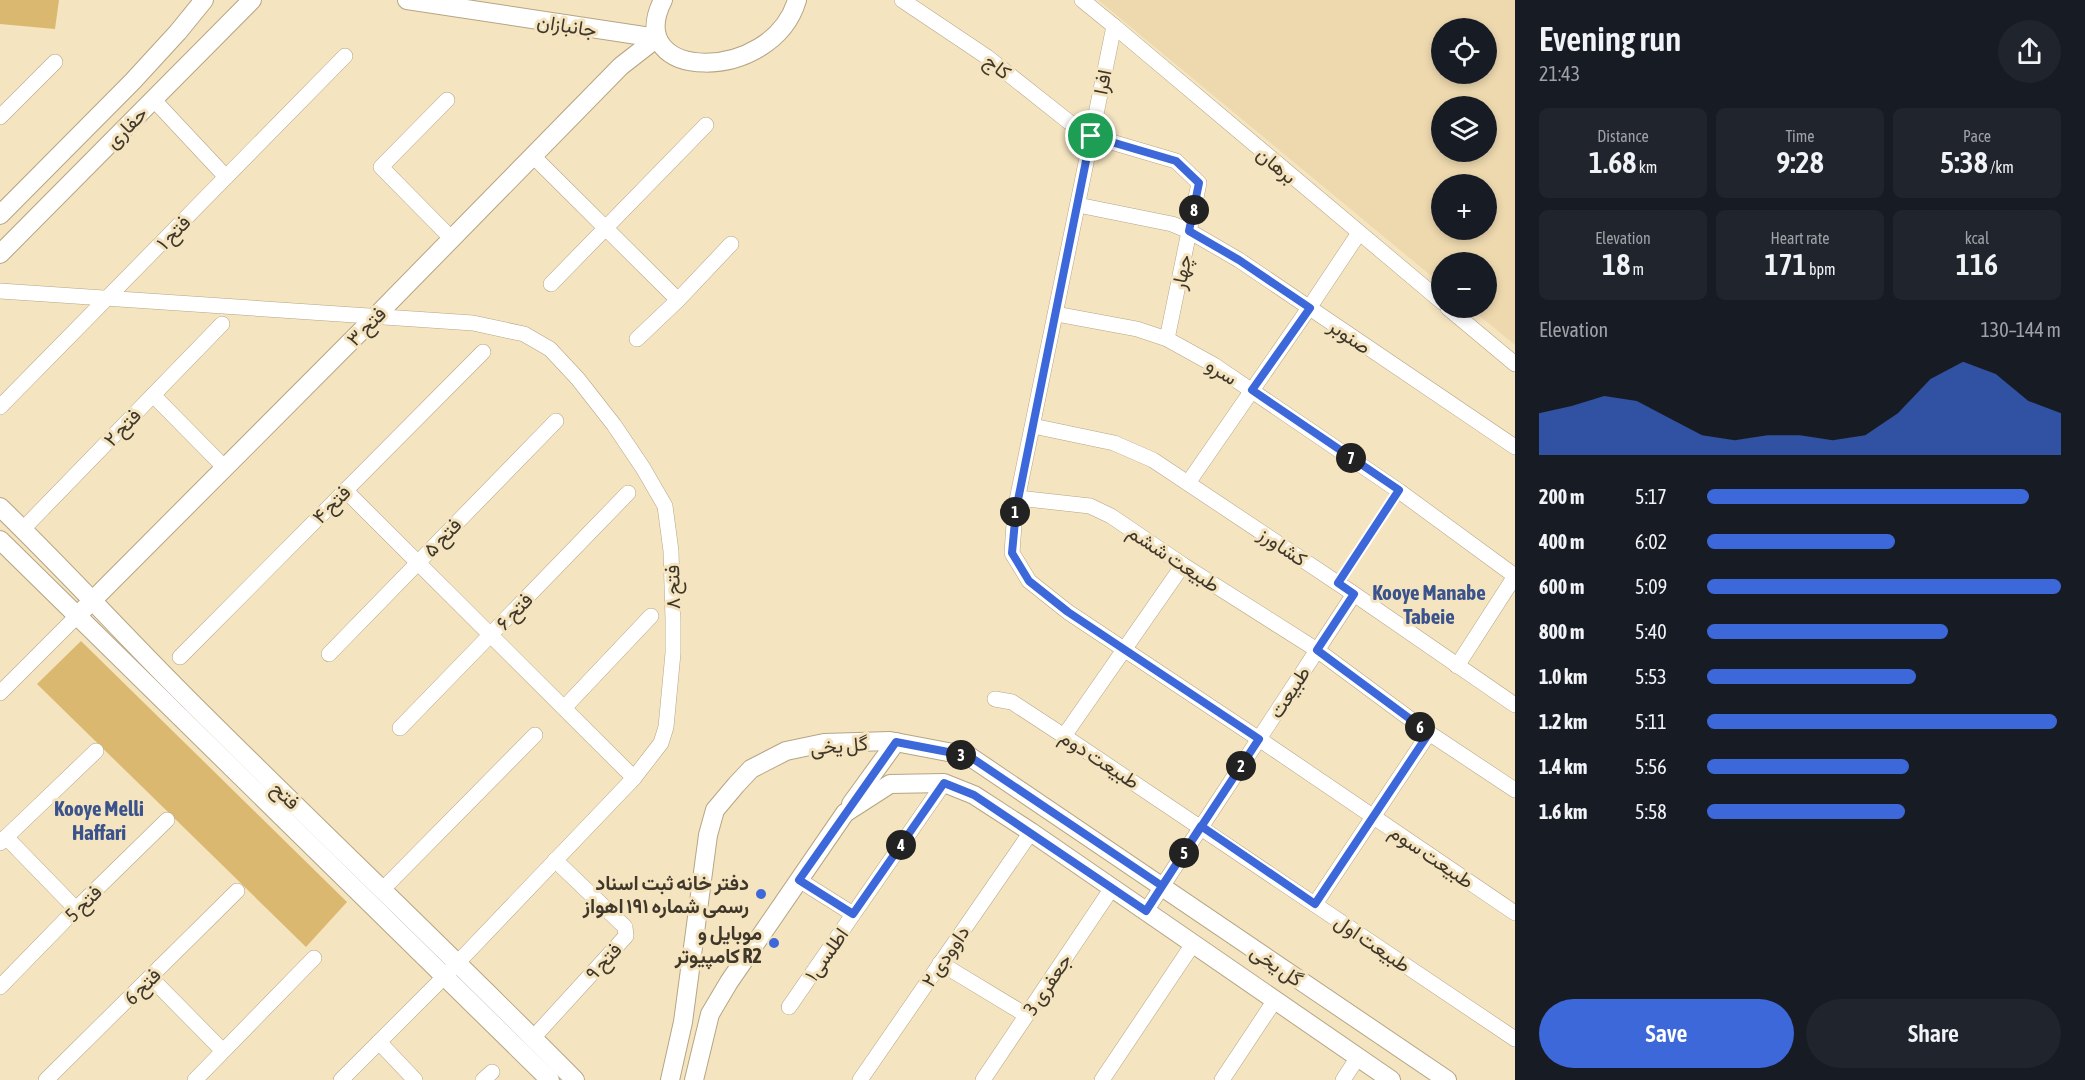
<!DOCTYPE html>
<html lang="en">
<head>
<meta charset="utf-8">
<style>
  :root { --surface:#171b24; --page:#20242c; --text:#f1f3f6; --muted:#9ea1a6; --accent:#3d68d9 }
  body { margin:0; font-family:"Asap Condensed",Vazirmatn,sans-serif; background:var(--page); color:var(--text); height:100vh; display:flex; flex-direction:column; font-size:22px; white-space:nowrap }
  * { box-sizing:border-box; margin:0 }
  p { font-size:20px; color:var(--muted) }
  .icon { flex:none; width:33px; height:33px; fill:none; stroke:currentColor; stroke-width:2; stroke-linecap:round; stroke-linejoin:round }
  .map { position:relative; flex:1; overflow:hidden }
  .details { display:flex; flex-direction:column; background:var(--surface); width:570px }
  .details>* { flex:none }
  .buttons { position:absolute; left:1431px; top:18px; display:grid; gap:12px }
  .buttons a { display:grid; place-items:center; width:66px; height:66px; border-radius:50%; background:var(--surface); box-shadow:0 3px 9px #0003; font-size:30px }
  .pin { position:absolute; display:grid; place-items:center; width:51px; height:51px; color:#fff; margin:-26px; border:3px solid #fff; border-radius:50%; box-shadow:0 2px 6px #0007 }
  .km { position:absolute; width:30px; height:30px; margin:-15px; border-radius:50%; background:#222; color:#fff; font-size:16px; line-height:30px; text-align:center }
  .round { display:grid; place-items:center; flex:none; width:63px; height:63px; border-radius:32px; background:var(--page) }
  .headline { display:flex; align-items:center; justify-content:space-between; height:102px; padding:0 24px }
  h1 { font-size:33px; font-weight:600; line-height:45px }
  .metrics { display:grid; grid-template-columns:repeat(3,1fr); gap:9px; height:102px; padding:6px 24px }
  .metrics div { display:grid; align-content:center; border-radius:9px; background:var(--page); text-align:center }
  .metrics b { font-size:30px; font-weight:600 }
  .metrics small { font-size:16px; font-weight:400 }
  .metrics p { font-size:16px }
  .chart { height:168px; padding:12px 24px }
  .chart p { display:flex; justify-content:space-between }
  .chart svg { width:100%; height:108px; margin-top:6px; fill:var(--accent); opacity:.7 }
  .button { display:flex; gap:12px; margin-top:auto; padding:12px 24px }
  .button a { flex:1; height:69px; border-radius:36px; background:var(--accent); color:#fff; font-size:24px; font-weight:600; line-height:69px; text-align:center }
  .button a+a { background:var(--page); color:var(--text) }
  ul { padding:0 24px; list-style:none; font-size:20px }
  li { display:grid; grid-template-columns:96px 72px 1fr; align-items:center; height:45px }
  li i { height:15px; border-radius:8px; background:var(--accent) }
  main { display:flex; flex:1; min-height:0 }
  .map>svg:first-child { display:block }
  .built { fill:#eed9af; fill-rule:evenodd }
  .green { fill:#dbb86f }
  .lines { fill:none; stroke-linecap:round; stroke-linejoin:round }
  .service-casing { stroke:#b6a583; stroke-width:9 }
  .minor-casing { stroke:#b6a583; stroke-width:16 }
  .tertiary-casing { stroke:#b6a583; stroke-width:20 }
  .service { stroke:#fff; stroke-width:8 }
  .minor { stroke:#fff; stroke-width:15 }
  .tertiary { stroke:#fff; stroke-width:18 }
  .route-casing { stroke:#fff; stroke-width:12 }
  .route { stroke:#3d68d9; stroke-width:8 }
  .poi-dot { fill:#3d68d9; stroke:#f5e4c0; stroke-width:2 }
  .labels { text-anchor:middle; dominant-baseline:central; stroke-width:6; stroke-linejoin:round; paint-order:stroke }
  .street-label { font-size:20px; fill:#3f382a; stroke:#f5e4c0 }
  .poi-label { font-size:20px; font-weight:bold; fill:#3f382a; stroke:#f5e4c0; text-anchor:end }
  .neighbourhood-label { font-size:21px; font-weight:bold; fill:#3a538c; stroke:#f5e4c0 }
</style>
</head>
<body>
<main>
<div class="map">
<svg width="1515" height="1080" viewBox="0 0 1515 1080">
  <rect width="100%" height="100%" fill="#f5e4c0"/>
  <path class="built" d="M1098,0h417v345l-45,-37h16v-46h-44l-1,22zM1486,28v46h-44v-46zM1486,106v46h-44v-46zM1442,184h44v46h-44z"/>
  <g class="green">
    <path d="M0,0h59l-4,29 -55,-5z"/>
    <path d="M81,641l266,261 -41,45 -269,-263z"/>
  </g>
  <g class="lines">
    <g class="service-casing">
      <path id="service" d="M1338,583l61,-92"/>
    </g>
    <g class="minor-casing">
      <g id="minor">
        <path d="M902,0l85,57 82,65 22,14 85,25 23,22 -32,156"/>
        <path d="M1082,0l32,26 -99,484 -3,43 17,28 39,31 191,127 256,174"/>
        <path d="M1114,26l328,276"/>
        <path d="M153,99l73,78"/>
        <path d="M447,100l-66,67 70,71"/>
        <path d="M0,117l55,-55"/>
        <path d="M532,155l146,145 53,-56"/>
        <path d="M1078,205l94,19 17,7 50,29 276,187"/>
        <path d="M551,284l155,-159"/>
        <path d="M0,291l473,32 51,11 26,15 28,30 36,46 29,43 22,38 6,45 2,69v33l-7,74 -5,16 -27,35 -190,199 -103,103"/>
        <path d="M1448,308l67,56"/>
        <path d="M1056,314l81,15 30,10 47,26 185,126 116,85"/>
        <path d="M637,339l41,-39"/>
        <path d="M153,395l72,73"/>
        <path d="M0,407l345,-351"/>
        <path d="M1033,426l81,17 39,17 201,134 161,111"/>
        <path d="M1188,483l121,-175 50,-75"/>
        <path d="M345,490l289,288"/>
        <path d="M1018,498l72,8 21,10 72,49 134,85 112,83 86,57"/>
        <path d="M23,529l199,-205"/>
        <path d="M329,654l227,-233"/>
        <path d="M180,657l303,-305"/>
        <path d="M1457,666l58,-90"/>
        <path d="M0,693l77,-77"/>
        <path d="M995,699l17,3 52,34 451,303"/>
        <path d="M564,708l87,-92"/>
        <path d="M400,728l228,-235"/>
        <path d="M1064,736l119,-171"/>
        <path d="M6,837l70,72"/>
        <path d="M0,843l96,-92"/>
        <path d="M799,880l54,34"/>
        <path d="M383,889l152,-154"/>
        <path d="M1315,904l114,-171"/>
        <path d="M1146,911l208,-317"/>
        <path d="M940,963l86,52"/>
        <path d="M151,978l72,73"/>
        <path d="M0,987l76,-78 91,-89"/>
        <path d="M789,1007l155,-224"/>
        <path d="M533,1038l93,-102 -1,-9 -70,-67"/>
        <path d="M379,1042l36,38"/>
        <path d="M46,1080l191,-189"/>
        <path d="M195,1080l119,-122"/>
        <path d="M483,1080l9,-8"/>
        <path d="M860,1080l171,-248"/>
        <path d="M983,1080l129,-192"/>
        <path d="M1102,1080l91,-136"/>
        <path d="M1222,1080l53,-80"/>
        <path d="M1343,1080l15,-23"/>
      </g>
    </g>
    <g class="tertiary-casing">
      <g id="tertiary">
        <path d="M407,0l250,38"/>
        <path d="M663,0c-42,82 109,85 134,0"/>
        <path d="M0,215l133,-134 45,-49 26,-32"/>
        <path d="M0,254l252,-254"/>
        <path d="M0,507c64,62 124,128 187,191 128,128 260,253 388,382"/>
        <path d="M0,540l550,540"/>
        <path d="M77,616l299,-300 245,-250 36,-28"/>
        <path d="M851,804l45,-62"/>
        <path d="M670,1080l13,-58 25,-187 7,-25 21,-25 15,-16 35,-18 38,-8 66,-2 79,15 478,324"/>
        <path d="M694,1080l16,-66 19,-32 116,-169 45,-29 54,-1 30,12 57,37 360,248"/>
      </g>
    </g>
    <use href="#service" class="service"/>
    <use href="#minor" class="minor"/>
    <use href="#tertiary" class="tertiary"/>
  </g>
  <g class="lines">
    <g class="route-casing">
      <path id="route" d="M1091,136l-75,374 -4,43 17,28 39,31 191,127c-32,49 -65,98 -97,147l-193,-130 -73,-14 -97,138 54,34 91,-131 30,12 172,116 55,-85 114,78 114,-171 -112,-83 37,-56 -16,-11 61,-93 -147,-100 58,-82 -71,-48 -50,-29 10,-48 -23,-22 -85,-25"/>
    </g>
    <use href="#route" class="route"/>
  </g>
  <g class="poi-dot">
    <circle cx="761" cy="894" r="6"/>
    <circle cx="774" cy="943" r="6"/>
  </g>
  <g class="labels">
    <g class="street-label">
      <text transform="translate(567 25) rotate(9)">جانبازان</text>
      <text transform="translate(998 66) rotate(38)">کاج</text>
      <text transform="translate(1102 82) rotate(-79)">افرا</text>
      <text transform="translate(126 127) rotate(-45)">حفاری</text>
      <text transform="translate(1277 165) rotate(40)">برهان</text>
      <text transform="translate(173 232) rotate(-46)">فتح ۱</text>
      <text transform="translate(1181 272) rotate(-79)">چهار</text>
      <text transform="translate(366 326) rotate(-45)">فتح ۳</text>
      <text transform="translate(1350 336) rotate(34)">صنوبر</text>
      <text transform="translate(1222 371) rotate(32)">سرو</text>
      <text transform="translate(122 427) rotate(-46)">فتح ۲</text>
      <text transform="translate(331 504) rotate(-45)">فتح ۴</text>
      <text transform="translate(442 537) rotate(-46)">فتح ۵</text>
      <text transform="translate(1283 546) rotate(34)">کشاورز</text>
      <text transform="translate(1174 558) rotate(33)">طبیعت ششم</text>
      <text transform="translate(672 587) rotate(-91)">فتح ۸</text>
      <text transform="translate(514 611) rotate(-46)">فتح ۶</text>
      <text transform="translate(1289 692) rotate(-57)">طبیعت</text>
      <text transform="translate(839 745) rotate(-5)">گل یخی</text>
      <text transform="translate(1100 759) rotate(33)">طبیعت دوم</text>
      <text transform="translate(286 795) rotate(44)">فتح</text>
      <text transform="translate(1432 856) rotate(34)">طبیعت سوم</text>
      <text transform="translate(83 903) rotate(-45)">فتح 5</text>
      <text transform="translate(1373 943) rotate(34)">طبیعت اول</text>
      <text transform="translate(826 954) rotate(-55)">اطلسی۱</text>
      <text transform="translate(945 956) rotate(-56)">داوودی ۲</text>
      <text transform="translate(603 961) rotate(-47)">فتح ۹</text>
      <text transform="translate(1277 965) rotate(34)">گل یخی</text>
      <text transform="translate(1047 984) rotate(-56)">3 جعفری</text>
      <text transform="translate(142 986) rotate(-45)">فتح 6</text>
    </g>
    <g class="poi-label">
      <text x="749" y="882">دفتر خانه ثبت اسناد<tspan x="749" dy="23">رسمی شماره ۱۹۱ اهواز</tspan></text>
      <text x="762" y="932">موبایل و<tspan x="762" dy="23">کامپیوتر R2</tspan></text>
    </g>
    <g class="neighbourhood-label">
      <text x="1429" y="592">Kooye Manabe<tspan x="1429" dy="24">Tabeie</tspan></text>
      <text x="99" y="808">Kooye Melli<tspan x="99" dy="24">Haffari</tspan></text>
    </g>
  </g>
</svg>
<div class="buttons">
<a><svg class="icon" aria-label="locate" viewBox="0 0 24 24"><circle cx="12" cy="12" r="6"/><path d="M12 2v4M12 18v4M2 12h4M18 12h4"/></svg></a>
<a><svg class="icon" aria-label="layers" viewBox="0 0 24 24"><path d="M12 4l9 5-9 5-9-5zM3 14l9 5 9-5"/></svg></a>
<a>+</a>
<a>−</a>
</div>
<div class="pin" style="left:1091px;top:136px;background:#1e9e55"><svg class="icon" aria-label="arrive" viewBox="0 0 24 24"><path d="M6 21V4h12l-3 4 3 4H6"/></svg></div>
<b class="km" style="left:1015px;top:512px">1</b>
<b class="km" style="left:1241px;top:766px">2</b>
<b class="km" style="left:961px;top:755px">3</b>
<b class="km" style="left:901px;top:845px">4</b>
<b class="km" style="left:1184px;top:853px">5</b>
<b class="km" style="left:1420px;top:727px">6</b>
<b class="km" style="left:1351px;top:458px">7</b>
<b class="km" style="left:1194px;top:210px">8</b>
</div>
<section class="details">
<div class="headline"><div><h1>Evening run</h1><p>21:43</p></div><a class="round"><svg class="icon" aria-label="share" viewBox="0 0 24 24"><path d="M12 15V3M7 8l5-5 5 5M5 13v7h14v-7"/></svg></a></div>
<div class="metrics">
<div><p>Distance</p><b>1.68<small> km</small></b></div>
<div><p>Time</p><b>9:28</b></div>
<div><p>Pace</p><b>5:38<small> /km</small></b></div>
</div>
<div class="metrics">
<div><p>Elevation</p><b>18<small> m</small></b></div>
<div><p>Heart rate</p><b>171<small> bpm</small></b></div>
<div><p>kcal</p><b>116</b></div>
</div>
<div class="chart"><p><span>Elevation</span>130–144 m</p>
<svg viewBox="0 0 160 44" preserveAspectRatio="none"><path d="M0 44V27L10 24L20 20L30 22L40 29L50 36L60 38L70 36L80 36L90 38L100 36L110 27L120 13L130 6L140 11L150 22L160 27V44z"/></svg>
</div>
<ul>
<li><b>200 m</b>5:17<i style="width:91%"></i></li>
<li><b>400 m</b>6:02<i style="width:53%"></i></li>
<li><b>600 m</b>5:09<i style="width:100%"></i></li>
<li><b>800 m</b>5:40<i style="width:68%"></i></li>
<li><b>1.0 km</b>5:53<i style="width:59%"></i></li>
<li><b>1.2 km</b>5:11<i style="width:99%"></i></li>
<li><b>1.4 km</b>5:56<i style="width:57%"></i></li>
<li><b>1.6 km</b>5:58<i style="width:56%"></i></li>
</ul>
<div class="button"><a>Save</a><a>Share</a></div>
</section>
</main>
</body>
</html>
